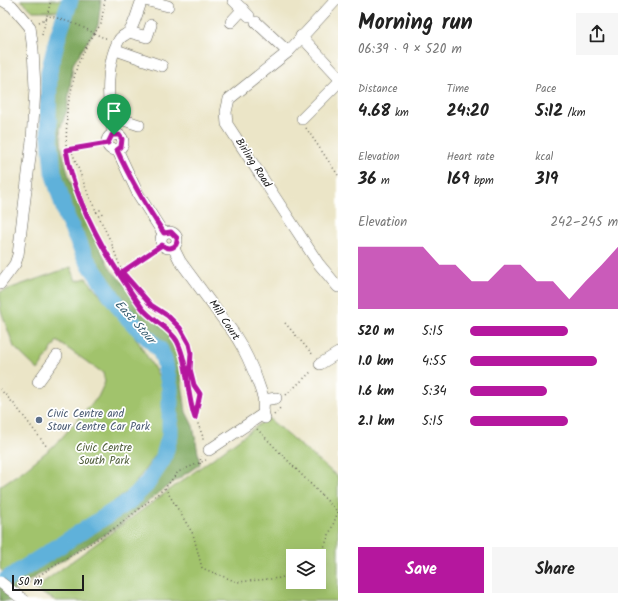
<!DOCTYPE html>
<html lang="en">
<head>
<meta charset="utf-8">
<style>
  :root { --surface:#fff; --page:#f6f6f6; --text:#222; --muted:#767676; --accent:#b5179e }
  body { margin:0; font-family:Kalam,sans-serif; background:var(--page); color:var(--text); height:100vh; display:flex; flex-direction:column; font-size:15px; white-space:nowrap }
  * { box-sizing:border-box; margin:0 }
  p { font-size:13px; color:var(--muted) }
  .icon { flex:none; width:22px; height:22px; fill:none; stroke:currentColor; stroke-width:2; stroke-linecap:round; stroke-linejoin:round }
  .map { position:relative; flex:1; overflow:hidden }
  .drawer { display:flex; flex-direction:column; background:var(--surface); width:300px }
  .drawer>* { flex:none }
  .buttons { position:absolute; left:286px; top:549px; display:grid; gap:8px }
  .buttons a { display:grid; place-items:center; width:40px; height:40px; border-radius:0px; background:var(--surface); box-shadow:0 4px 16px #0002; font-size:20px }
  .scale { position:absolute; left:12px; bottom:10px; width:72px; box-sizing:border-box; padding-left:4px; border:2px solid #1c1c1c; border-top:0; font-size:11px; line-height:14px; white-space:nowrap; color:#1c1c1c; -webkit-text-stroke:3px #fff; paint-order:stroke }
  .pin { position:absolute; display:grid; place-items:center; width:34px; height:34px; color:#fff; margin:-41px -17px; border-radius:50% 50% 50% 0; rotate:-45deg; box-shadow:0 0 4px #0007 }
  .pin .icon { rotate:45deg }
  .round { display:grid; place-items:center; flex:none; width:42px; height:42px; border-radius:0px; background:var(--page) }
  .overview { display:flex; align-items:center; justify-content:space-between; height:68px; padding:0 20px }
  h1 { font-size:22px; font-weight:800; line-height:30px }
  .stats { display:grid; grid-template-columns:repeat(3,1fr); gap:6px; height:68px; padding:4px 20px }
  .stats div { display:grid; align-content:center }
  .stats b { font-size:17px; font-weight:800 }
  .stats small { font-size:11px; font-weight:400 }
  .stats p { font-size:11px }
  .chart { height:112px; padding:8px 20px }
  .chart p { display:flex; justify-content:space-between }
  .chart svg { width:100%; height:72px; margin-top:4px; fill:var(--accent); opacity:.7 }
  .cta { display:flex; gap:8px; margin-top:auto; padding:8px 20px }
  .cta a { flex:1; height:46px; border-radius:0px; background:var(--accent); color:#fff; font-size:16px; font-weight:800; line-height:46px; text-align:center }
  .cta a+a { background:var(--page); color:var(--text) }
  ul { padding:0 20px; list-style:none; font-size:13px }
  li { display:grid; grid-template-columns:64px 48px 1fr; align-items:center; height:30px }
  li i { height:10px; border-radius:5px; background:var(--accent) }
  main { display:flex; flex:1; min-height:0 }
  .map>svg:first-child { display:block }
  .green { fill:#a1c36c; stroke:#5e7044; fill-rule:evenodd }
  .forest { fill:#80a960; stroke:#4e623e }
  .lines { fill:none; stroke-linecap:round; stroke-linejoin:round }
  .river { stroke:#5fb1da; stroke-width:17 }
  .minor-casing { stroke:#646258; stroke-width:12 }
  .path { stroke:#646258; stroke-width:1.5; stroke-dasharray:1 3; stroke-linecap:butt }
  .minor { stroke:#fff; stroke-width:11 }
  .minor-bridge-casing { stroke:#646258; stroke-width:12; stroke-linecap:butt }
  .minor-bridge { stroke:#fff; stroke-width:11 }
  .route-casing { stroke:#fff; stroke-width:8 }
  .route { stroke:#b5179e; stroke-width:5 }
  .service-dot { fill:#5c6f8a; stroke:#fff; stroke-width:1.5 }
  .labels { text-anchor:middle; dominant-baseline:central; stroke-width:3.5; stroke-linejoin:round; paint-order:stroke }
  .street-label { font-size:11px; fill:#1c1c1c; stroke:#fff }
  .service-label { font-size:11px; fill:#4e5e75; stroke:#fff; text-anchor:start }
  .park-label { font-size:11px; fill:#515f3c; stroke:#fff }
  .water-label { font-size:12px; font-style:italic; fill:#3a5f71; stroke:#fff }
</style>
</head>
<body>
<main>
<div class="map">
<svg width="338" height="601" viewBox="0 0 338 601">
  <rect width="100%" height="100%" fill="#fff"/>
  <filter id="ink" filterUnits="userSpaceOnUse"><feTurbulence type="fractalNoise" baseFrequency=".025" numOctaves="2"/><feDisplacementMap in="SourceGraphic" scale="8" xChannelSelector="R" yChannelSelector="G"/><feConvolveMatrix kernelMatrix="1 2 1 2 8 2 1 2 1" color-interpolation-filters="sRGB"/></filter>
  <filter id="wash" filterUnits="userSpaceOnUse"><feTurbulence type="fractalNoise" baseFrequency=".012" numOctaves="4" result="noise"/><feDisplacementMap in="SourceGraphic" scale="16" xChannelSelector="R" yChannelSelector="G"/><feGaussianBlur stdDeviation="0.9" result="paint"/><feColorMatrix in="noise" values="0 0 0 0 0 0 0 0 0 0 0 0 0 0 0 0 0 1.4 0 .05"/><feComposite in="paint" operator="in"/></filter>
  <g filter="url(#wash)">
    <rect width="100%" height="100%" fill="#ebe5c7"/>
    <g class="green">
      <path d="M21,0h45l-4,11h-29z"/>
      <path d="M71,267l5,14 10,-3 48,57 29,48 4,29 -5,34 -31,43 -49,36 -75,49 -7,-5v-83l24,-16 32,-26 42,-47 7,-15 -2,-9 -46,-32 -19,29 -24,-23 -14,-39v-16z"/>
      <path d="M268,418l70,59v124h-282l-22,-12zM293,556h26v26h-26z"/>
    </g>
    <path class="forest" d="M70,0h31l-3,25 -25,39 -6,46 -7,19 2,21 8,31 13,34 28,55 22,23 10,16 33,31 10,72 7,14 7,38 -35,24 -47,38 -112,69 8,6h-14v-18l146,-98 20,-33 4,-64 -15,-46 -31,-28 -27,-38 -27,-50 -19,-68 -2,-81 9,-41z"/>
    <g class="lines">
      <path class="river" d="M7,579l121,-77 18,-17 17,-26 7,-24v-47l-6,-28 -4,-10 -36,-36 -38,-55 -19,-41 -14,-46 -5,-55 1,-45 9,-36 12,-36"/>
    </g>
  </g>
  <g filter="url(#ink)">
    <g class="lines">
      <g class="minor-casing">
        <g id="minor">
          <path d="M145,0l23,6"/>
          <path d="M233,0l16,16"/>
          <path d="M336,0l-48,52 -59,47 -3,13 1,12 91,139 20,24"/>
          <path d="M231,22l12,-13"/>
          <path d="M256,22l32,30"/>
          <path d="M129,32l18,5 4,-12"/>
          <path d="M301,36l37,40"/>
          <path d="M116,50l46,16"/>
          <path d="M109,115l30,10"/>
          <path d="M302,119l36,-36"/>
          <circle cx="115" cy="142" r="8"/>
          <path d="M114,135c-7,-27 -9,-71 5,-95 2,-4 7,-5 10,-8 6,-8 9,-23 13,-32"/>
          <path d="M117,149l21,45 25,39"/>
          <circle cx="169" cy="240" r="8"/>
          <path d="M173,247l7,14 45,61c16,17 31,52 38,75 2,7 -2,13 2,21"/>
          <path d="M0,284l15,-20 3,-9 14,-114 3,-53 -2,-38 -3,-23 -18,-21 -10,-6"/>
          <path d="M320,364l18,-11"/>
          <path d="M38,382l19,-26"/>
          <path d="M264,400l12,-2"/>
          <path d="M209,450l54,-36"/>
        </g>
      </g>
      <g class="path">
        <path d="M105,0l-4,24 -12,17 -12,25 -5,21 -5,23 -1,40 2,12 16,46 35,65 24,36 33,31 8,21 9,50 10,26v5"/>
        <path d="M39,22l12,-6 27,9 26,13h5"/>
        <path d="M42,35l9,-35"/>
        <path d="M306,128l32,47"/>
        <path d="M71,149l17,45 23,48 11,30 29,33 23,15 15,24 2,9 -1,16 4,16 6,9 -4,23"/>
        <path d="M66,150l41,-7"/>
        <path d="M96,212l4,-2 2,4"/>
        <path d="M119,273l43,-28"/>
        <path d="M285,323l29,33"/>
        <path d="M0,389l15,16 32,42"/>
        <path d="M286,395l26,-24"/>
        <path d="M274,415l6,-7"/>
        <path d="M257,429l81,83 -17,43 -2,1"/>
        <path d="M200,464l1,-8"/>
        <path d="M165,488l28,46 9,34 35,14 44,-4 12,-7"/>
        <path d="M22,586l96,-60 47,-38 13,-16 28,-12"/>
      </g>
      <use href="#minor" class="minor"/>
      <g class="minor-bridge-casing">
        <path id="minor-bridge" d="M0,582l25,19"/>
      </g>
      <use href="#minor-bridge" class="minor-bridge"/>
    </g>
  </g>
  <g class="lines" filter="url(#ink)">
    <g class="route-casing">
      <path id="route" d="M112,135h7l3,4 -1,8 -4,3c13,29 29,56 47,83l7,-1 6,6c1,9 -7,13 -15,7l-40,27 29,33 17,11 12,12 9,16 2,9 -1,16 4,16 6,9 -5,24c-9,-25 -6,-53 -18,-77 -7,-13 -26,-21 -35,-33 -32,-45 -67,-103 -76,-158l42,-7z"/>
    </g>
    <use href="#route" class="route"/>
  </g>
  <circle class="service-dot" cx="39" cy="420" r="4"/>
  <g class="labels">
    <g class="street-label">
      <text transform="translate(253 163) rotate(57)">Birling Road</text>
      <text transform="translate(224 320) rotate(56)">Mill Court</text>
    </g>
    <g class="service-label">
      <text x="47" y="414">Civic Centre and<tspan x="47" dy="13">Stour Centre Car Park</tspan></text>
    </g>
    <g class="park-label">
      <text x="104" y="448">Civic Centre<tspan x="104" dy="13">South Park</tspan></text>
    </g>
    <g class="water-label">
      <text transform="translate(135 322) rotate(48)">East Stour</text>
    </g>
  </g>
</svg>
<div class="buttons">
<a><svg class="icon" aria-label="layers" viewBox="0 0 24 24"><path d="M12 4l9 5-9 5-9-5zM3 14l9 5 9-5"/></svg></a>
</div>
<div class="scale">50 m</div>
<div class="pin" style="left:114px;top:135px;background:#1e9e55"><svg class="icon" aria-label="arrive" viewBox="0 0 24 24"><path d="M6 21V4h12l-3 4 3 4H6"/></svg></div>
</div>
<section class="drawer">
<div class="overview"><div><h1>Morning run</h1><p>06:39 · 9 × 520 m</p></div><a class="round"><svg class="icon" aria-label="share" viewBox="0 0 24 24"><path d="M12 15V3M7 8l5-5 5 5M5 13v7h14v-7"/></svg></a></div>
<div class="stats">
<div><p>Distance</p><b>4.68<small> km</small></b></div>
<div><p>Time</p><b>24:20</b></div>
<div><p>Pace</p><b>5:12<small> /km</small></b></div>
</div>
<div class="stats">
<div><p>Elevation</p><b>36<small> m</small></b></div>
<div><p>Heart rate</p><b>169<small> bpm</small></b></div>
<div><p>kcal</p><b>319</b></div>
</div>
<div class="chart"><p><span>Elevation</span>242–245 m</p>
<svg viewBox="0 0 160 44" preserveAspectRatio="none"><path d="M0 44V6L10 6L20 6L30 6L40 6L50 17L60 17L70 27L80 27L90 17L100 17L110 27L120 27L130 38L140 27L150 17L160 6V44z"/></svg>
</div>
<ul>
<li><b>520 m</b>5:15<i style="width:66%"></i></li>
<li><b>1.0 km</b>4:55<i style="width:86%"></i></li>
<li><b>1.6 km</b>5:34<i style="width:52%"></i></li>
<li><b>2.1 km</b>5:15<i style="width:66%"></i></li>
</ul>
<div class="cta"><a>Save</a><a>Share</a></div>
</section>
</main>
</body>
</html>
